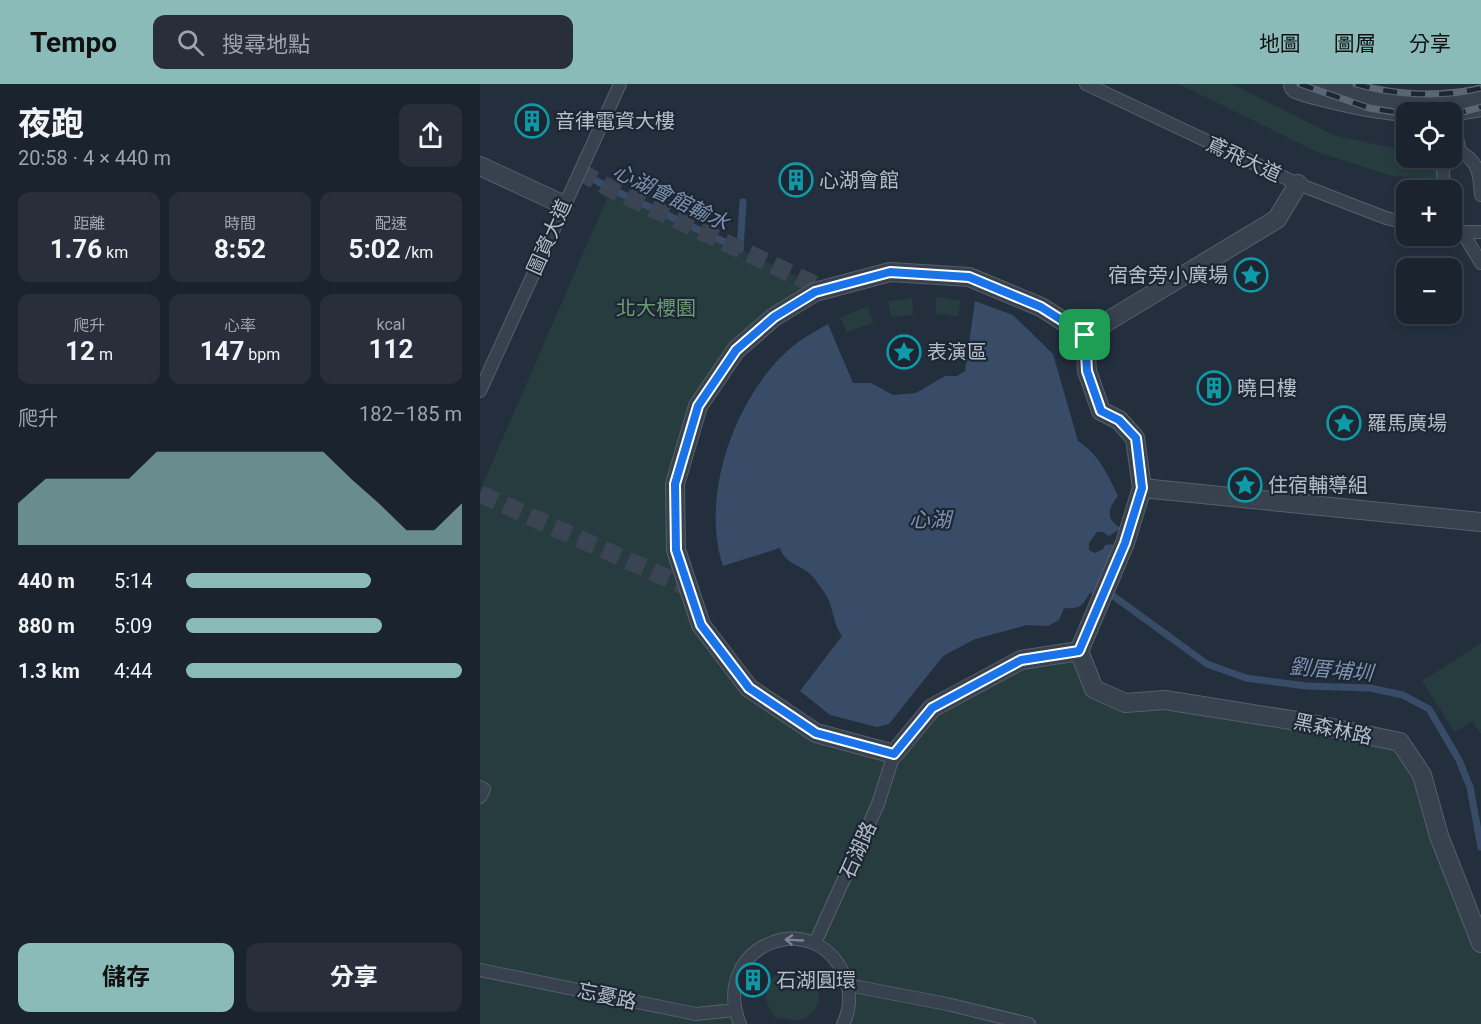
<!DOCTYPE html>
<html lang="zh-TW">
<head>
<meta charset="utf-8">
<style>
  :root { --surface:#1b232e; --page:#282f3a; --text:#f1f3f6; --muted:#a0a4aa; --line:#39404a; --accent:#8bbbb9 }
  body { margin:0; font-family:Roboto,"Noto Sans TC",sans-serif; background:var(--page); color:var(--text); height:100vh; display:flex; flex-direction:column; font-size:22px; white-space:nowrap }
  * { box-sizing:border-box; margin:0 }
  p { font-size:20px; color:var(--muted) }
  .icon { flex:none; width:33px; height:33px; fill:none; stroke:currentColor; stroke-width:2; stroke-linecap:round; stroke-linejoin:round }
  .map { position:relative; flex:1; overflow:hidden }
  .drawer { display:flex; flex-direction:column; background:var(--surface); width:480px }
  .drawer>* { flex:none }
  .tools { position:absolute; left:916px; top:18px; display:grid; gap:12px }
  .tools a { display:grid; place-items:center; width:66px; height:66px; border-radius:12px; background:var(--surface); box-shadow:0 3px 9px #0003,0 0 0 2px var(--line); font-size:30px }
  .pin { position:absolute; display:grid; place-items:center; width:51px; height:51px; color:#fff; margin:-26px; border-radius:12px; box-shadow:0 3px 9px #0006 }
  .round { display:grid; place-items:center; flex:none; width:63px; height:63px; border-radius:12px; background:var(--page) }
  .headline { display:flex; align-items:center; justify-content:space-between; height:102px; padding:0 18px }
  h1 { font-size:33px; font-weight:700; line-height:45px }
  .figures { display:grid; grid-template-columns:repeat(3,1fr); gap:9px; height:102px; padding:6px 18px }
  .figures div { display:grid; align-content:center; border-radius:12px; background:var(--page); text-align:center }
  .figures b { font-size:26px; font-weight:700 }
  .figures small { font-size:16px; font-weight:400 }
  .figures p { font-size:16px }
  .chart { height:168px; padding:12px 18px }
  .chart p { display:flex; justify-content:space-between }
  .chart svg { width:100%; height:108px; margin-top:6px; fill:var(--accent); opacity:.7 }
  .primary-button { display:flex; gap:12px; margin-top:auto; padding:12px 18px }
  .primary-button a { flex:1; height:69px; border-radius:12px; background:var(--accent); color:#111; font-size:24px; font-weight:700; line-height:69px; text-align:center }
  .primary-button a+a { background:var(--page); color:var(--text) }
  ul { padding:0 18px; list-style:none; font-size:20px }
  li { display:grid; grid-template-columns:96px 72px 1fr; align-items:center; height:45px }
  li i { height:15px; border-radius:8px; background:var(--accent) }
  header { display:flex; align-items:center; gap:36px; box-sizing:border-box; height:84px; padding:0 30px; background:var(--accent); color:#111 }
  header strong { font-size:28px }
  nav { display:flex; gap:33px; margin-inline-start:auto; font-size:21px }
  .search { width:420px; height:54px; background:var(--page); display:flex; align-items:center; gap:15px; box-sizing:border-box; padding:0 21px; border-radius:12px; color:var(--muted); font-size:22px }
  main { display:flex; flex:1; min-height:0 }
  .map>svg:first-child { display:block }
  .green { fill:#263c3f }
  .water { fill:#394c67 }
  .lines { fill:none; stroke-linecap:round; stroke-linejoin:round }
  .stream { stroke:#394c67; stroke-width:7 }
  .pedestrian-tunnel { stroke:#3a4453; stroke-width:18; stroke-dasharray:18 9; stroke-linecap:butt }
  .service-casing { stroke:#565f6c; stroke-width:14 }
  .pedestrian-casing { stroke:#565f6c; stroke-width:20 }
  .tertiary-casing { stroke:#565f6c; stroke-width:32 }
  .service { stroke:#38414e; stroke-width:12 }
  .pedestrian { stroke:#38414e; stroke-width:18 }
  .tertiary { stroke:#38414e; stroke-width:30 }
  .rail-casing { stroke:#5a6575; stroke-width:7 }
  .rail { stroke:#1d2633; stroke-width:4.5; stroke-dasharray:14; stroke-linecap:butt }
  .oneway { stroke:#7c8592 }
  .route-casing { stroke:#fff; stroke-width:12 }
  .route { stroke:#1a73e8; stroke-width:8 }
  .labels { text-anchor:middle; dominant-baseline:central; stroke-width:4.5; stroke-linejoin:round; paint-order:stroke }
  .poi-label { font-size:20px; fill:#b4bcc9; stroke:#1d2633; text-anchor:start }
  .street-label { font-size:20px; fill:#b4bcc9; stroke:#1d2633 }
  .park-label { font-size:20px; fill:#6b9a76; stroke:#1d2633 }
  .water-label { font-size:21px; font-style:italic; fill:#7c92b1; stroke:#1d2633 }
</style>
</head>
<body>
<header>
<strong>Tempo</strong>
<div class="search"><svg class="icon" aria-label="search" viewBox="0 0 24 24"><circle cx="10" cy="10" r="6"/><path d="M15 15l6 6"/></svg>搜尋地點</div>
<nav><a>地圖</a><a>圖層</a><a>分享</a></nav>
</header>
<main>
<section class="drawer">
<div class="headline"><div><h1>夜跑</h1><p>20:58 · 4 × 440 m</p></div><a class="round"><svg class="icon" aria-label="share" viewBox="0 0 24 24"><path d="M12 15V3M7 8l5-5 5 5M5 13v7h14v-7"/></svg></a></div>
<div class="figures">
<div><p>距離</p><b>1.76<small> km</small></b></div>
<div><p>時間</p><b>8:52</b></div>
<div><p>配速</p><b>5:02<small> /km</small></b></div>
</div>
<div class="figures">
<div><p>爬升</p><b>12<small> m</small></b></div>
<div><p>心率</p><b>147<small> bpm</small></b></div>
<div><p>kcal</p><b>112</b></div>
</div>
<div class="chart"><p><span>爬升</span>182–185 m</p>
<svg viewBox="0 0 160 44" preserveAspectRatio="none"><path d="M0 44V27L10 17L20 17L30 17L40 17L50 6L60 6L70 6L80 6L90 6L100 6L110 6L120 17L130 27L140 38L150 38L160 27V44z"/></svg>
</div>
<ul>
<li><b>440 m</b>5:14<i style="width:67%"></i></li>
<li><b>880 m</b>5:09<i style="width:71%"></i></li>
<li><b>1.3 km</b>4:44<i style="width:100%"></i></li>
</ul>
<div class="primary-button"><a>儲存</a><a>分享</a></div>
</section>
<div class="map">
<svg width="1001" height="940" viewBox="0 0 1001 940">
  <rect width="100%" height="100%" fill="#242f3e"/>
  <g class="green">
    <path d="M699,0h53l101,51 74,16v7h44l-9,21 -50,-3 -75,-24z"/>
    <path d="M131,105l213,100 -50,28 -76,89 -23,78 1,66 25,75 48,63 67,45 78,21 38,-46 89,-48 58,-9 15,38 306,53 81,201v81h-638l6,-20 -19,-50 -52,-14 -40,34 2,50h-260v-533z"/>
    <path d="M456,213l25,3 -3,16 -22,-2z"/>
    <path d="M432,214l1,17 -22,2 -3,-16z"/>
    <path d="M388,222l5,17 -26,9 -7,-14z"/>
    <path d="M1001,559v91l-9,-13 -17,11 -33,-51z"/>
    <path d="M310,884c7,4 19,8 24,15 11,13 3,33 -14,37 -7,1 -16,-2 -24,-2 -18,-19 -11,-43 14,-50z"/>
  </g>
  <path class="water" d="M495,217l38,14 40,39 25,87c21,14 29,32 40,55 -10,12 -13,24 3,32l-12,8 -6,-4h-6l-8,11v7l6,3 8,-4 2,-4 8,-1 -13,39 5,6 -16,5c-7,13 -10,15 -25,14l-5,12 -11,6 -21,-1 -52,14 -32,17 -54,68 -12,3 -47,-12 -30,-24 42,-55c-8,-11 -8,-22 -13,-35 -3,-8 -10,-16 -15,-23 -11,-14 -28,-12 -34,-30l-57,18c-24,-72 14,-177 74,-223 9,-7 21,-13 31,-19l25,59h18l22,12 23,-2 29,-17h12l8,-5z"/>
  <g class="lines">
    <g class="stream">
      <path d="M99,87l32,18 129,60 3,-47"/>
      <path d="M625,506l102,74 39,14 60,8 64,2 33,7 26,14 30,51 11,27 11,60"/>
    </g>
    <g class="pedestrian-tunnel">
      <path d="M99,87l32,18 213,100"/>
      <path d="M0,410l209,94"/>
    </g>
    <g class="service-casing">
      <g id="service">
        <path d="M606,0l212,100 88,34 21,5"/>
        <path d="M972,30l8,38"/>
        <path d="M980,68c19,9 20,24 21,43"/>
        <path d="M964,106l-1,-21 8,-11"/>
        <path d="M972,148h29"/>
        <path d="M983,149l18,30"/>
        <path d="M0,307l140,-307"/>
        <path d="M0,703l4,2 -4,8"/>
        <path d="M335,859l63,-139 16,-50"/>
        <path d="M0,886l216,44 39,-4"/>
        <path d="M368,901l99,19 82,20"/>
        <path d="M260,940c-32,-79 78,-122 106,-44 5,14 4,31 -3,44"/>
      </g>
    </g>
    <g class="pedestrian-casing">
      <g id="pedestrian">
        <path d="M0,82l84,39"/>
        <path d="M410,188l79,5 72,30 44,28 2,36 14,40 18,9 16,18 7,50 -17,55 -46,108 -58,9 -89,48 -38,46 -78,-21 -67,-45 -48,-63 -25,-75 -1,-66 23,-78 38,-56 38,-33 41,-25z"/>
        <path d="M605,251l192,-116 21,-35"/>
        <path d="M662,404l339,34"/>
        <path d="M599,567l15,38 31,14 40,-3 138,22 97,20 22,33 17,61 42,107"/>
      </g>
    </g>
    <g class="tertiary-casing">
      <path id="tertiary" d="M819,0c12,5 27,7 40,11 50,12 91,16 142,6"/>
    </g>
    <use href="#service" class="service"/>
    <use href="#pedestrian" class="pedestrian"/>
    <use href="#tertiary" class="tertiary"/>
    <g class="rail-casing">
      <g id="rail">
        <path d="M820,0l69,24 38,6"/>
        <path d="M876,0c38,11 87,14 125,4"/>
        <path d="M972,31l29,-8"/>
      </g>
    </g>
    <use href="#rail" class="rail"/>
  </g>
  <defs><path id="oneway-shaft" d="M-6 0H5M1.5-3L5.5 0L1.5 3" fill="none" stroke-width="1.6" stroke-linecap="round" stroke-linejoin="round" transform="scale(1.5)"/></defs>
  <use class="oneway" href="#oneway-shaft" transform="translate(314 856) rotate(-177)"/>
  <g class="lines">
    <g class="route-casing">
      <path id="route" d="M410,188l79,5 72,30 44,28 2,36 14,40 18,9 17,18 6,50 -17,55 -46,108 -58,9 -89,48 -38,46 -78,-21 -67,-45 -48,-63 -25,-75 -1,-66 23,-78 38,-56 38,-33 41,-25z"/>
    </g>
    <use href="#route" class="route"/>
  </g>
  <defs>
    <g id="building-ring" transform="scale(1.725)"><circle r="9.5" fill="#1d2633" stroke="#0f9aa8" stroke-width="1.5"/><path d="M-4-6H4V6H1V3H-1V6H-4ZM-2.5-4.3h1.7v1.8h-1.7ZM.8-4.3h1.7v1.8H.8ZM-2.5-1h1.7V.8h-1.7ZM.8-1h1.7V.8H.8Z" fill="#0f9aa8"/></g>
    <g id="sight-ring" transform="scale(1.725)"><circle r="9.5" fill="#1d2633" stroke="#0f9aa8" stroke-width="1.5"/><path d="M0-6L1.8-2.2L6-1.7L2.9 1.2L3.7 5.4L0 3.3L-3.7 5.4L-2.9 1.2L-6-1.7L-1.8-2.2Z" fill="#0f9aa8"/></g>
  </defs>
  <g fill-rule="evenodd">
    <use href="#building-ring" x="52" y="37"/>
    <use href="#building-ring" x="316" y="96"/>
    <use href="#sight-ring" x="771" y="191"/>
    <use href="#sight-ring" x="424" y="268"/>
    <use href="#building-ring" x="734" y="304"/>
    <use href="#sight-ring" x="864" y="339"/>
    <use href="#sight-ring" x="765" y="401"/>
    <use href="#building-ring" x="273" y="896"/>
  </g>
  <g class="labels">
    <g class="poi-label">
      <text x="75" y="37">音律電資大樓</text>
      <text x="339" y="96">心湖會館</text>
      <text x="748" y="191" text-anchor="end">宿舍旁小廣場</text>
      <text x="447" y="268">表演區</text>
      <text x="757" y="304">曉日樓</text>
      <text x="887" y="339">羅馬廣場</text>
      <text x="788" y="401">住宿輔導組</text>
      <text x="296" y="896">石湖圓環</text>
    </g>
    <g class="street-label">
      <text transform="translate(764 75) rotate(25)">鳶飛大道</text>
      <text transform="translate(69 153) rotate(-66)">圖資大道</text>
      <text transform="translate(853 645) rotate(12)">黑森林路</text>
      <text transform="translate(378 766) rotate(-66)">石湖路</text>
      <text transform="translate(127 912) rotate(12)">忘憂路</text>
    </g>
    <g class="park-label">
      <text x="176" y="224">北大櫻園</text>
    </g>
    <g class="water-label">
      <text transform="translate(191 113) rotate(26)">心湖會館輸水</text>
      <text x="450" y="436">心湖</text>
      <text transform="translate(851 586) rotate(5)">劉厝埔圳</text>
    </g>
  </g>
</svg>
<div class="tools">
<a><svg class="icon" aria-label="locate" viewBox="0 0 24 24"><circle cx="12" cy="12" r="6"/><path d="M12 2v4M12 18v4M2 12h4M18 12h4"/></svg></a>
<a>+</a>
<a>−</a>
</div>
<div class="pin" style="left:605px;top:251px;background:#1e9e55"><svg class="icon" aria-label="arrive" viewBox="0 0 24 24"><path d="M6 21V4h12l-3 4 3 4H6"/></svg></div>
</div>
</main>
</body>
</html>
